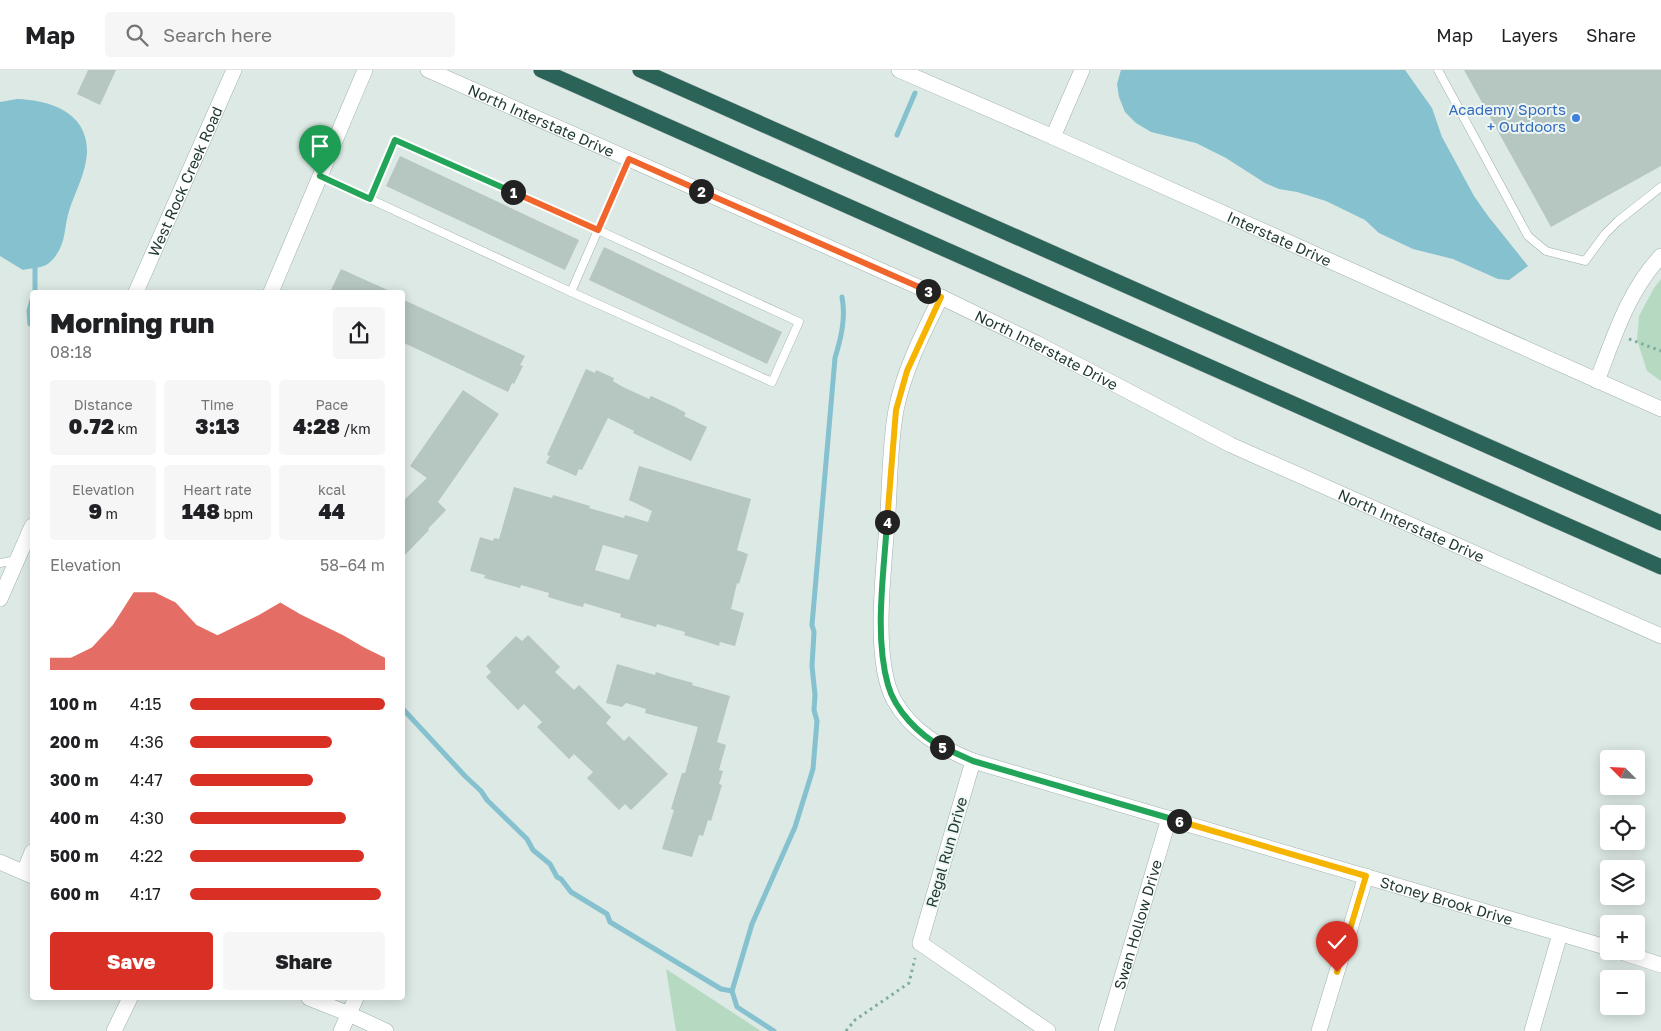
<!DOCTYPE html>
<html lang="en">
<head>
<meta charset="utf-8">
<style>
  :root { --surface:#fff; --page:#f6f6f6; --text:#202124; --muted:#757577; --line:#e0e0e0; --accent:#d93025 }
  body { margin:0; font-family:"Golos Text",sans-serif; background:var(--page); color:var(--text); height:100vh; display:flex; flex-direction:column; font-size:19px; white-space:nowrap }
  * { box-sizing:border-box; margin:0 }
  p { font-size:16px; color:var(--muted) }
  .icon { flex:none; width:28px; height:28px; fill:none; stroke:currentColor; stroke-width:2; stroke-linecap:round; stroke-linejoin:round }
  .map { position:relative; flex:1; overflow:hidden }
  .panel { position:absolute; left:30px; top:220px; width:375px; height:710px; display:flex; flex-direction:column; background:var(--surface); border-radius:5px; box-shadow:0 2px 12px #0003 }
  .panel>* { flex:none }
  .needle { width:32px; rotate:294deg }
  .controls { position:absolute; left:1600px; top:680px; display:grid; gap:10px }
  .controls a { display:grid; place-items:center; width:45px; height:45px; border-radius:5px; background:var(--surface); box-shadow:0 2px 12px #0003; font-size:25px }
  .pin { position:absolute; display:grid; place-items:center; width:42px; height:42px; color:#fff; margin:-51px -21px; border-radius:50% 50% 50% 0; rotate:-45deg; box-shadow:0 0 5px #0007 }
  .pin .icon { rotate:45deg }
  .km { position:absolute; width:25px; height:25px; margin:-12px; border-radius:50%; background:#222; color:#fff; font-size:14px; line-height:25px; text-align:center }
  .round { display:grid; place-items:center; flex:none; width:52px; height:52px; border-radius:5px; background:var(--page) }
  .head { display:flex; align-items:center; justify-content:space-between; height:85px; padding:0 20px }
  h1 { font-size:28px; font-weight:800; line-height:38px }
  .metrics { display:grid; grid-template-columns:repeat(3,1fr); gap:8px; height:85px; padding:5px 20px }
  .metrics div { display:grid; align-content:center; border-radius:5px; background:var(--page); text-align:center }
  .metrics b { font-size:21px; font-weight:800 }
  .metrics small { font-size:14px; font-weight:400 }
  .metrics p { font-size:14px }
  .chart { height:140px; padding:10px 20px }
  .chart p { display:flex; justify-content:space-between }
  .chart svg { width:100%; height:90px; margin-top:5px; fill:var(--accent); opacity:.7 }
  .button { display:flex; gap:10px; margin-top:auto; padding:10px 20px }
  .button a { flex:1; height:58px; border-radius:5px; background:var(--accent); color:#fff; font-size:20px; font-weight:800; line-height:58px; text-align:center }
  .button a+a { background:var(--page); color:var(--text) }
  ul { padding:0 20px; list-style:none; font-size:16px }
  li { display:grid; grid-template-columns:80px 60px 1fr; align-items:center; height:38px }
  li i { height:12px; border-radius:6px; background:var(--accent) }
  header { display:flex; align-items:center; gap:30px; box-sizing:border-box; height:70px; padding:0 25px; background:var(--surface); border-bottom:1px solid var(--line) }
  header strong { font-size:24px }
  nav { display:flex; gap:28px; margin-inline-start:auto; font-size:18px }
  .search { width:350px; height:45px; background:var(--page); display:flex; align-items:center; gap:12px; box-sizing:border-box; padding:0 18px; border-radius:5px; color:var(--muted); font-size:19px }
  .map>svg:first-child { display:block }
  .green { fill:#b6dac1 }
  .water { fill:#85c1ce }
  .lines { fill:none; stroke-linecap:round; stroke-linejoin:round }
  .stream { stroke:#85c1ce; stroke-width:5 }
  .building { fill:#b6c6c0; fill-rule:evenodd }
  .service-casing { stroke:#a0b0ab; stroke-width:9 }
  .minor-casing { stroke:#a0b0ab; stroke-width:16 }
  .tertiary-casing { stroke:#a0b0ab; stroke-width:16 }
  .secondary-casing { stroke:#9db4ac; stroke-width:16 }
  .motorway-casing { stroke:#bcc3c2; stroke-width:16 }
  .path { stroke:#7eac9f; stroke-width:3; stroke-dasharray:2.5 4; stroke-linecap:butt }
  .service { stroke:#fff; stroke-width:8 }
  .minor { stroke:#fff; stroke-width:15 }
  .tertiary { stroke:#fff; stroke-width:15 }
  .secondary { stroke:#fff; stroke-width:15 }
  .motorway { stroke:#2c6359; stroke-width:15 }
  .split-1-casing { stroke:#fff; stroke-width:10 }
  .split-2-casing { stroke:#fff; stroke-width:10 }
  .split-3-casing { stroke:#fff; stroke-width:10 }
  .split-4-casing { stroke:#fff; stroke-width:10 }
  .split-5-casing { stroke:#fff; stroke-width:10 }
  .split-6-casing { stroke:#fff; stroke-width:10 }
  .split-7-casing { stroke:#fff; stroke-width:10 }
  .split-1 { stroke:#22a559; stroke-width:6 }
  .split-2 { stroke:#f0652b; stroke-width:6 }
  .split-3 { stroke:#f0652b; stroke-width:6 }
  .split-4 { stroke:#f5b400; stroke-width:6 }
  .split-5 { stroke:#22a559; stroke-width:6 }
  .split-6 { stroke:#22a559; stroke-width:6 }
  .split-7 { stroke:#f5b400; stroke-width:6 }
  .shop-dot { fill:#3f7fe0; stroke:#edf6f2; stroke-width:2 }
  .labels { text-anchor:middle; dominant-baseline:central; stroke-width:4; stroke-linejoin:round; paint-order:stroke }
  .shop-label { font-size:15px; fill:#366cbe; stroke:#edf6f2; text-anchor:end }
  .street-label { font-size:15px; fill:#1f3832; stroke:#edf6f2 }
</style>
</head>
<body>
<header>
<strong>Map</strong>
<div class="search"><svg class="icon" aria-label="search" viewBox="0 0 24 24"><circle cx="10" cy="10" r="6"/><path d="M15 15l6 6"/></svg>Search here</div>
<nav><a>Map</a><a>Layers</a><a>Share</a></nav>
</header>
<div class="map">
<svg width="1661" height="961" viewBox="0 0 1661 961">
  <rect width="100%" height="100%" fill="#dde9e4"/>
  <g class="green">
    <path d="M1661,209v102l-14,-10 -10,-31 2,-24 15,-28z"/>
    <path d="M666,899l95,62h-85z"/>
  </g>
  <g class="water">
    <path d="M1121,0h284l27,38 10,29 32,59 14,20 40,50 -19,14 -11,-1 -45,-20 -40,-10 -34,-16 -14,-13 -39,-19 -29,-9 -18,-3 -14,-6 -39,-25 -30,-15 -45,-11 -15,-9 -11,-11 -6,-15 -2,-13z"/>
    <path d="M17,29c32,1 71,13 70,53 -1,21 -12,40 -18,59 -6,20 -2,36 -20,52 -6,5 -18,5 -26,7l-23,-14v-154z"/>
  </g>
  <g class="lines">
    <g class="stream">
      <path d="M897,65l18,-42"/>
      <path d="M35,222v-25"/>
      <path d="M30,254l-1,-13 3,-11"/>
      <path d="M402,638l63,68 16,15 6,9 40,39 6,11 17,14 7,13 4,2 10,13 36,22 3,8 111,67 11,2"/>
      <path d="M774,961l-37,-24 -5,-16 20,-67 43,-97 18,-58 4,-48 -3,-11 1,-15 -3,-29 2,-34 -2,-7 23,-267c6,-20 11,-40 7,-61"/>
    </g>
  </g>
  <g class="building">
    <path d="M88,0h28l-16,35 -23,-11z"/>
    <path d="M1464,0h197v96l-110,61z"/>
    <path d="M400,86l179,84 -14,30 -179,-84z"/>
    <path d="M604,177l178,85 -15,32 -178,-84z"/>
    <path d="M341,199l51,23h-62z"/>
    <path d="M402,229l123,57 -5,9 3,1 -9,18 -2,-1 -4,9 -106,-50z"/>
    <path d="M586,299l9,4 1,-3 18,8 -1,3 8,5 28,13 2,-3 24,11 11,6 -2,3 23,11 -16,34 -58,-28 1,-2 -26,-13 -26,52 -3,-1 -3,7 -30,-13 4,-7 -3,-1z"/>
    <path d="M463,320l36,24 -61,88 8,8 -18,19 1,1 -27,28v-56l25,-24 -17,-12z"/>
    <path d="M639,396l112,33 -14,51 11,4 -9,30 -2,-1 -6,26 13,4 -9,33 -15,-4 -1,4 -12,-4 -23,-7 1,-3 -28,-8 -1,3 -36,-10 1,-3 -37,-11 -1,4 -12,-3 -23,-7 1,-4 -28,-8 -1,3 -36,-10 1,-3 -15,-4 10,-34 13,4 1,-3 5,1 15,-52 38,11 1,-3 37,11 -1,2 35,10 1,-3 23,7 4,-11 -23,-11zM603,475l35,10 -9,25 -34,-10z"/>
    <path d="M528,565l32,32 -5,5 19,18 5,-5 32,32 -5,6 18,18 5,-5 39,38 -37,36 -6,-6 -6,6 -32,-32 6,-6 -19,-18 -5,5 -32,-32 5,-5 -18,-18 -6,6 -32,-33 5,-5 -5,-6 30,-30 6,5z"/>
    <path d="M617,594l38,11 1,-3 12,4 25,7 -1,2 38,11 -13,46 9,3 -7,25 4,1 -4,13 3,1 -11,36 -3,-1 -5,16 -4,-1 -7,22 -30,-8 12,-39 -3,-1 11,-36h3l13,-46 -53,-14 1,-4 -20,-6 -4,4 -16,-4z"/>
  </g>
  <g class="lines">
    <g class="service-casing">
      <g id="service">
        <path d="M1438,0l90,166 18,15 39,10 20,-27 13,-13 43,-34"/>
        <path d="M320,106l251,116 58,-133"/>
        <path d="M370,129l25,-59 203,90 201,92 -27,60 -201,-90"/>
        <path d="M0,493l17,-3"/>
      </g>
    </g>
    <g class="minor-casing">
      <g id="minor">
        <path id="s1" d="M941,227c-18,36 -37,73 -45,113 -6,33 -6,68 -8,102 -3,48 -17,146 6,188 17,31 47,48 79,61l636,187"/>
        <path d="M1597,311c17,-44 31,-90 64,-125"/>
        <path d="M973,691l-53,182 128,88"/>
        <path d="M0,792l32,14"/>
        <path d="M1618,881l43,14"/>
        <path d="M309,928l40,16 37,17"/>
        <path d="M114,961l16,-33"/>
        <path d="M341,961l15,-33"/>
        <path id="s2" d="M1106,961l63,-213"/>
        <path d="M1319,961l47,-155"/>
        <path d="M1532,961l28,-97"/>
      </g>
    </g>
    <g class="tertiary-casing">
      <g id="tertiary">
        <path id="s3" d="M428,0l513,227 95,46 195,102 430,191"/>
        <path id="s4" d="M899,0l154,67 608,272"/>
        <path d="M1053,67l29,-67"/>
        <path d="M271,222l94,-222"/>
        <path d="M24,802l8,-20"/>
      </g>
    </g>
    <g class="secondary-casing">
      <g id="secondary">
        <path id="s5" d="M136,222l98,-222"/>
        <path d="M0,529l32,-73"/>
      </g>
    </g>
    <g class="motorway-casing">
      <g id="motorway">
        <path d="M541,0l1120,497"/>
        <path d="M640,0l1021,453"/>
      </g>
    </g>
    <g class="path">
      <path d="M1629,269l32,12"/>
      <path d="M846,961l9,-11 54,-37 6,-25"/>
    </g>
    <use href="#service" class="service"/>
    <use href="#minor" class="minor"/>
    <use href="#tertiary" class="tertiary"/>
    <use href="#secondary" class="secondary"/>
    <use href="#motorway" class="motorway"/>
  </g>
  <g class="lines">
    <g class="split-1-casing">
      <path id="split-1" d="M320,106l50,23 25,-59 118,52"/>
    </g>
    <g class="split-2-casing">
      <path id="split-2" d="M513,122l85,38 31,-71 72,32"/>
    </g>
    <g class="split-3-casing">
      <path id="split-3" d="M701,121l227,100"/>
    </g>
    <g class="split-4-casing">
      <path id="split-4" d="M887,452l9,-112 11,-39 34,-74 -13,-6"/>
    </g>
    <g class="split-5-casing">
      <path id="split-5" d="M887,452c-3,51 -13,113 1,163 7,25 31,50 54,62"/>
    </g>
    <g class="split-6-casing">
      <path id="split-6" d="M942,677l31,14 206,60"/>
    </g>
    <g class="split-7-casing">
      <path id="split-7" d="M1179,751l187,55 -29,96"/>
    </g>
    <use href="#split-1" class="split-1"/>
    <use href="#split-2" class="split-2"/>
    <use href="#split-3" class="split-3"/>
    <use href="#split-4" class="split-4"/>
    <use href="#split-5" class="split-5"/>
    <use href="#split-6" class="split-6"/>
    <use href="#split-7" class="split-7"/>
  </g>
  <circle class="shop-dot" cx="1576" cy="48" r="5"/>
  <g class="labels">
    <g class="shop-label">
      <text x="1566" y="39">Academy Sports<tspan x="1566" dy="17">+ Outdoors</tspan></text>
    </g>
    <g class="street-label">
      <text stroke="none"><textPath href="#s3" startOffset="124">North Interstate Drive</textPath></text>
      <text stroke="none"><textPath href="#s5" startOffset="121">West Rock Creek Road</textPath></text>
      <text stroke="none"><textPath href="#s4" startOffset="416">Interstate Drive</textPath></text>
      <text stroke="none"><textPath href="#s3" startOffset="679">North Interstate Drive</textPath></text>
      <text stroke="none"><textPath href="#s3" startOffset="1084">North Interstate Drive</textPath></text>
      <text transform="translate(946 782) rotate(-74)">Regal Run Drive</text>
      <text stroke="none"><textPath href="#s1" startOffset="1010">Stoney Brook Drive</textPath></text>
      <text stroke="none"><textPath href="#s2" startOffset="111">Swan Hollow Drive</textPath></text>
    </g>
  </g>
</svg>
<div class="controls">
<a><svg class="needle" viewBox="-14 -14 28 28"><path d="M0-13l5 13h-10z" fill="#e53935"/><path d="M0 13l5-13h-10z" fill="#757577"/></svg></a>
<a><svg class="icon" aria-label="locate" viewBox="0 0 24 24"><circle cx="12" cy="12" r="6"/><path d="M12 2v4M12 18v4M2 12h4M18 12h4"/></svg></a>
<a><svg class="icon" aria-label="layers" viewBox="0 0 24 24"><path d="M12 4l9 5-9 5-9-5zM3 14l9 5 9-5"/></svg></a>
<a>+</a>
<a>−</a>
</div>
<div class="pin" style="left:320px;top:106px;background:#1e9e55"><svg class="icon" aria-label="arrive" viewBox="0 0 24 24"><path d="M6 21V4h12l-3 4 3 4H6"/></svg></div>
<div class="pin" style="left:1337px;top:902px;background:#d93025"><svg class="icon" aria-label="check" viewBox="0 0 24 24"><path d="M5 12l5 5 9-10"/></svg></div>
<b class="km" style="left:513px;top:122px">1</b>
<b class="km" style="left:701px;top:121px">2</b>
<b class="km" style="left:928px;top:221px">3</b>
<b class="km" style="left:887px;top:452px">4</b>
<b class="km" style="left:942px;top:677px">5</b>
<b class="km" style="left:1179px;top:751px">6</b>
<section class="panel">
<div class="head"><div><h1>Morning run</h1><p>08:18</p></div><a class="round"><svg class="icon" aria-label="share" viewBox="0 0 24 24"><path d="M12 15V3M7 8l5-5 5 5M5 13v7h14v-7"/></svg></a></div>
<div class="metrics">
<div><p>Distance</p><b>0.72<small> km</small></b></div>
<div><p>Time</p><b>3:13</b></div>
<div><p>Pace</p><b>4:28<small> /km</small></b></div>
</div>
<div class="metrics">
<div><p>Elevation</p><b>9<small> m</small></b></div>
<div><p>Heart rate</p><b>148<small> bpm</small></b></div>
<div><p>kcal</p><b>44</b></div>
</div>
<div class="chart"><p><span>Elevation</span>58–64 m</p>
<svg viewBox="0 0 160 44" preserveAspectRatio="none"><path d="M0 44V38L10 38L20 33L30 22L40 6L50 6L60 11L70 22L80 27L90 22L100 17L110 11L120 17L130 22L140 27L150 33L160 38V44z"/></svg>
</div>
<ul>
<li><b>100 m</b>4:15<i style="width:100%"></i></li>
<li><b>200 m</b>4:36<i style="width:73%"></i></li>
<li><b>300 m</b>4:47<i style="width:63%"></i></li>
<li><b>400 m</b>4:30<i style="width:80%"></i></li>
<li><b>500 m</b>4:22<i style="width:89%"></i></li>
<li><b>600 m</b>4:17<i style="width:98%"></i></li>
</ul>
<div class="button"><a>Save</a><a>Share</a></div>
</section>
</div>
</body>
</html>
